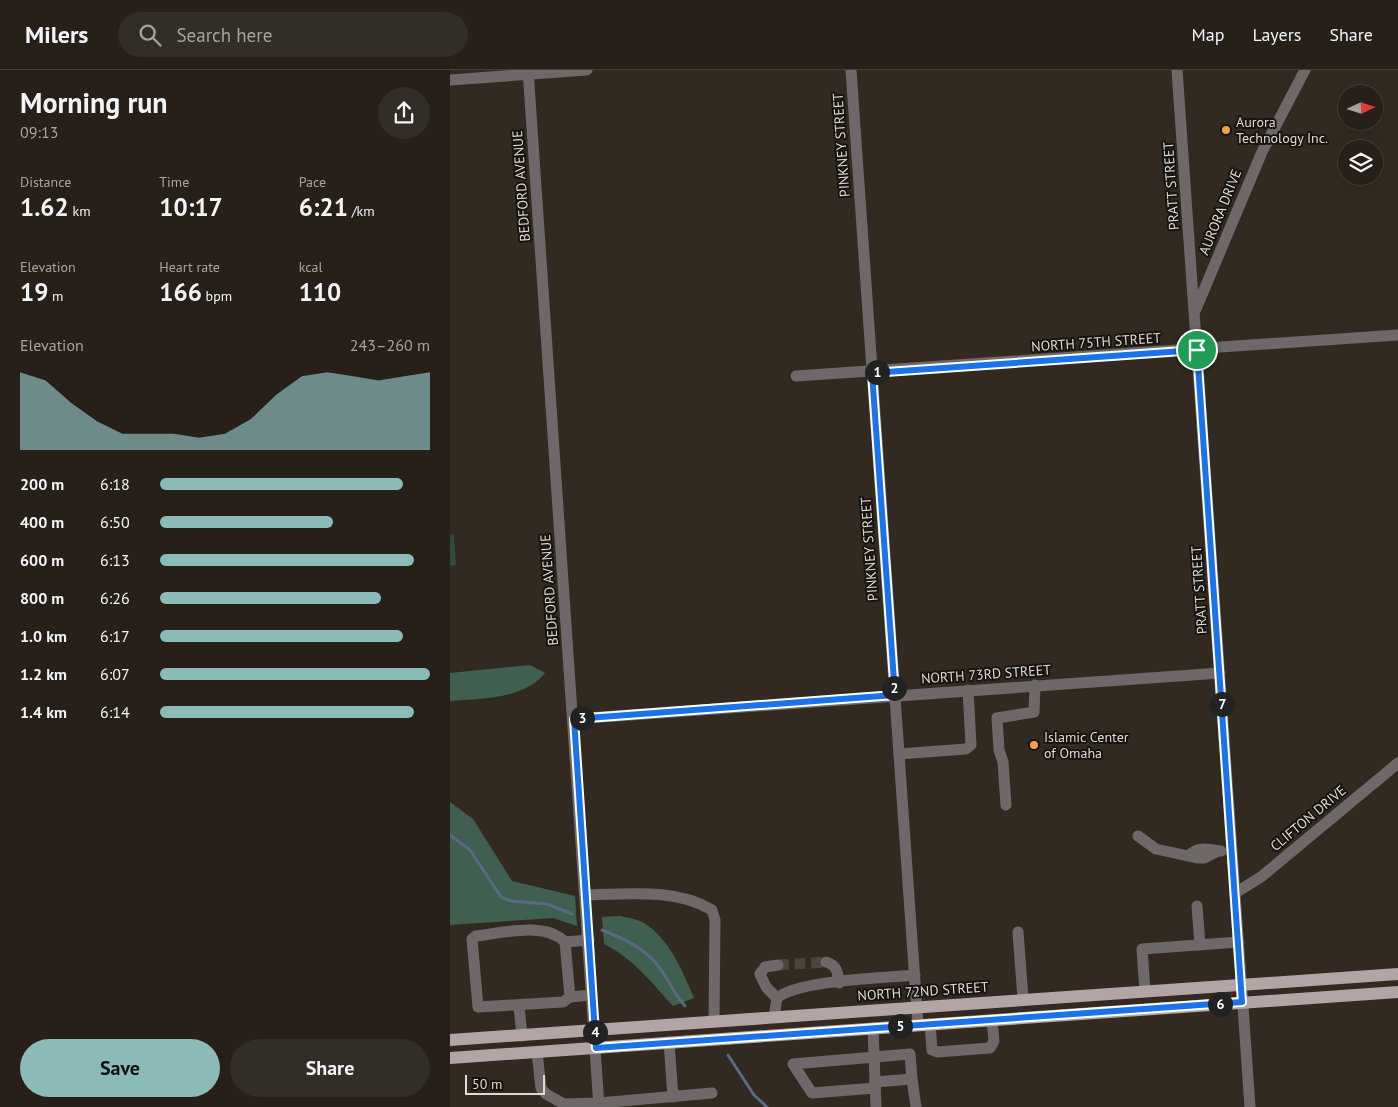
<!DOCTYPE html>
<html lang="en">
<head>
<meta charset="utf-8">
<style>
  :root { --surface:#262019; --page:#322d26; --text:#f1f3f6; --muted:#a4a3a2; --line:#423e38; --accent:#8bbbb9 }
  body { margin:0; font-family:"PT Sans",sans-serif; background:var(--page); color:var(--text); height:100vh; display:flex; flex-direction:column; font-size:19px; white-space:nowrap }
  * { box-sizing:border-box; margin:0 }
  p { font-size:16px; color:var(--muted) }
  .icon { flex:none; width:28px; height:28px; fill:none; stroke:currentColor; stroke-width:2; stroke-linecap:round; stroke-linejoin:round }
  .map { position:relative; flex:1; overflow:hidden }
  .sheet { display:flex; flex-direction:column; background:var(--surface); width:450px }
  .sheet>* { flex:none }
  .needle { width:32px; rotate:86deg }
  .controls { position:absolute; left:888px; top:15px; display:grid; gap:10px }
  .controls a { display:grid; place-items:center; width:45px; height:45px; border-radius:50%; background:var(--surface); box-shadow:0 5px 20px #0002,0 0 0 1px var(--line); font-size:25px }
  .scale { position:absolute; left:15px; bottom:12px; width:80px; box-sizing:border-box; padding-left:5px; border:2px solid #dfdad4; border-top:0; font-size:14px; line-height:18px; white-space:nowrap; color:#dfdad4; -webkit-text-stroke:4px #17130f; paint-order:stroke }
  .pin { position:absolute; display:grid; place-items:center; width:42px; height:42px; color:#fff; margin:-21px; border:2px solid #fff; border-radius:50%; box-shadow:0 1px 5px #0007 }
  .km { position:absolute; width:25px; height:25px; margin:-12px; border-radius:50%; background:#222; color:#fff; font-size:14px; line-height:25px; text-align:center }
  .round { display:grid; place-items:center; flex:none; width:52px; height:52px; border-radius:26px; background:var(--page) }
  .headline { display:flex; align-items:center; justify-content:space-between; height:85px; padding:0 20px }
  h1 { font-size:28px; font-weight:700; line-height:38px }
  .figures { display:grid; grid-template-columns:repeat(3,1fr); gap:8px; height:85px; padding:5px 20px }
  .figures div { display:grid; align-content:center }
  .figures b { font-size:25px; font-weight:700 }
  .figures small { font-size:14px; font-weight:400 }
  .figures p { font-size:14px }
  .chart { height:140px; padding:10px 20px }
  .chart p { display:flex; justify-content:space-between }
  .chart svg { width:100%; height:90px; margin-top:5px; fill:var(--accent); opacity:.7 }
  .button { display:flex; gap:10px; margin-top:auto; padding:10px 20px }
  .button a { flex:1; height:58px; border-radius:30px; background:var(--accent); color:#111; font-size:20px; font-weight:700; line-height:58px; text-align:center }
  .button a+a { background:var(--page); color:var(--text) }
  ul { padding:0 20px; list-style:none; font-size:16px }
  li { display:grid; grid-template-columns:80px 60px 1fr; align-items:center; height:38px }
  li i { height:12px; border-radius:6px; background:var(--accent) }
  header { display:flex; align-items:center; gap:30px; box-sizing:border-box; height:70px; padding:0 25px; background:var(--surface); border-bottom:1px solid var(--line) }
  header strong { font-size:24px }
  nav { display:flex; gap:28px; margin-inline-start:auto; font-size:18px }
  .search { width:350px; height:45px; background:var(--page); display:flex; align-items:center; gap:12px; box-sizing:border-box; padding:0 18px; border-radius:28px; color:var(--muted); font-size:19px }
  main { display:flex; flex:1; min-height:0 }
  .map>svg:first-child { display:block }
  .green { fill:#2e493d }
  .forest { fill:#3f6051 }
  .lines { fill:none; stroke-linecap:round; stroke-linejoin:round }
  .stream { stroke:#5b6984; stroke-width:3 }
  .minor-tunnel { stroke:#4c443c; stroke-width:11; stroke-dasharray:11 5.5; stroke-linecap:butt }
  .minor { stroke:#6f6869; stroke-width:11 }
  .major { stroke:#b3a4a6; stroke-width:12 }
  .route-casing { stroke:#fff; stroke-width:10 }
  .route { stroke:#1a73e8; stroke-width:6 }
  .poi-dot { fill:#f5a346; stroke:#17130f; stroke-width:2 }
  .labels { text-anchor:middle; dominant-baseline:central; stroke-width:4; stroke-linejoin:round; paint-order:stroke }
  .poi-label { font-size:14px; fill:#dfdad4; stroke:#17130f; text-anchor:start }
  .street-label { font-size:14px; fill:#dfdad4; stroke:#17130f }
</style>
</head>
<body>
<header>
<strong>Milers</strong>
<div class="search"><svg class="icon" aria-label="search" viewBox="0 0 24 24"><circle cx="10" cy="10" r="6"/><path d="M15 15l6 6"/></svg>Search here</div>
<nav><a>Map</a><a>Layers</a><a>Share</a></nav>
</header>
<main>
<section class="sheet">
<div class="headline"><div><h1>Morning run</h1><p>09:13</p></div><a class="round"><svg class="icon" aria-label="share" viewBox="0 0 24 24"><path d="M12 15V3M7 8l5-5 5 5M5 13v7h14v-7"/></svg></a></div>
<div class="figures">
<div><p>Distance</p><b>1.62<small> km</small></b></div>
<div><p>Time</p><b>10:17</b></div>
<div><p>Pace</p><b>6:21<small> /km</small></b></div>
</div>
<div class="figures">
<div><p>Elevation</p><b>19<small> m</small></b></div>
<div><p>Heart rate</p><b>166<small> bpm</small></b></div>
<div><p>kcal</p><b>110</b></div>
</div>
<div class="chart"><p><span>Elevation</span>243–260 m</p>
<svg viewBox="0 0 160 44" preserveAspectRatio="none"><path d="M0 44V6L10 10L20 21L30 30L40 36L50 36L60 36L70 38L80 36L90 29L100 17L110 8L120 6L130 8L140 10L150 8L160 6V44z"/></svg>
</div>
<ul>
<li><b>200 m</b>6:18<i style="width:90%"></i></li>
<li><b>400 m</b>6:50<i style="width:64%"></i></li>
<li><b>600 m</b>6:13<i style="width:94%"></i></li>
<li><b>800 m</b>6:26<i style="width:82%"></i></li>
<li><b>1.0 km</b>6:17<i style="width:90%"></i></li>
<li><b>1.2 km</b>6:07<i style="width:100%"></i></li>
<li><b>1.4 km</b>6:14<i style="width:94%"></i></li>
</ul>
<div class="button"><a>Save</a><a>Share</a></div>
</section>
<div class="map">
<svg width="948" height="1037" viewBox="0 0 948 1037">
  <rect width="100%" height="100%" fill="#322a21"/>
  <path class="green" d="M4,464l2,31 -6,1v-31z"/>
  <g class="forest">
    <path d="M80,595l15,8c-22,27 -63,25 -95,28v-28z"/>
    <path d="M0,732l23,17 39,62 63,15 2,30 -24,-8 -103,7z"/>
    <path d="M171,846c7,2 16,3 23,7 25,15 39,49 50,75l-21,8c-22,-24 -39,-47 -69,-62l-2,-27z"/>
  </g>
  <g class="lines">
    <g class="stream">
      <path d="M0,765l20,15 31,47 10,4 36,3 25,10"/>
      <path d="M152,860c22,9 42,17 57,37 10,13 15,27 26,39"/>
      <path d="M278,985l26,40 13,12"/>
    </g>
    <path class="minor-tunnel" d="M328,895l48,-3"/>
    <g class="minor">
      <path d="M78,0l71,1037"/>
      <path d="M401,0l67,955"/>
      <path d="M727,0l73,1037"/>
      <path d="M0,10l137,-10"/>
      <path d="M746,239l66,-157 43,-82"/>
      <path d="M346,306l602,-41"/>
      <path d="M124,649l646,-46"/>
      <path d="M449,684l67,-5 5,-4 -3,-55"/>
      <path d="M556,735l-3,-43 -4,-12 -2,-32 37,-6 1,-27"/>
      <path d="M688,766l18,13 41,9h7l14,-7"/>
      <path d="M739,785c12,-10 18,-5 32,-4"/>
      <path d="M785,823l26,-16 137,-114"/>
      <path d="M136,825c41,-1 89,-7 126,15l3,10 -1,102"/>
      <path d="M747,836l3,39"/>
      <path d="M568,862l5,67"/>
      <path d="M115,872l24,-2"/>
      <path d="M376,892c11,3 12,11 13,21"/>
      <path d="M695,921l-3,-42 97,-7"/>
      <path d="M120,927l-5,-55c-20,-21 -62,-9 -89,-6l-4,3 6,68 85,-5 7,-5 22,-2"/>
      <path d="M327,928l-11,-11 -6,-13 5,-7 13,-2"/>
      <path d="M69,936l3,30"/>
      <path d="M324,947l3,-19c21,-18 107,-20 138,-23"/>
      <path d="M480,954l2,26 5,2 53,-4 4,-7 -2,-21"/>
      <path d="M423,958l3,79"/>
      <path d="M219,972l4,55"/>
      <path d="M87,982l4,36 5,6 18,10 35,-1 113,-10"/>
      <path d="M462,1009l4,28"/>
      <path d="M425,1012l37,-3 -2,-25 -117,10 19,29 63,-5"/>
    </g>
    <g class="major">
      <path d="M0,970l948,-66"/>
      <path d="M0,988l948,-66"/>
    </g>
  </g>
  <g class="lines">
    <g class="route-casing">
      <path id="route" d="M747,280l45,652 -646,46 -22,-329 321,-24 -23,-322z"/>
    </g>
    <use href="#route" class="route"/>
  </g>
  <g class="poi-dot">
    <circle cx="776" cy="60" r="5"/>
    <circle cx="584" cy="675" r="5"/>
  </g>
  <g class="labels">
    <g class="poi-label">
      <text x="786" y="52">Aurora<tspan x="786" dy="16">Technology Inc.</tspan></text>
      <text x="594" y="667">Islamic Center<tspan x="594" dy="16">of Omaha</tspan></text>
    </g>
    <g class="street-label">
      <text transform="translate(391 75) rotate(-94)">PINKNEY STREET</text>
      <text transform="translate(71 116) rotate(-94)">BEDFORD AVENUE</text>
      <text transform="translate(721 116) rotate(-94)">PRATT STREET</text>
      <text transform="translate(770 142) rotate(-68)">AURORA DRIVE</text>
      <text transform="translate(646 272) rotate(-4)">NORTH 75TH STREET</text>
      <text transform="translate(419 479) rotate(-94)">PINKNEY STREET</text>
      <text transform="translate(99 520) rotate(-94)">BEDFORD AVENUE</text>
      <text transform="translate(749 520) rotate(-94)">PRATT STREET</text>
      <text transform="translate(536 604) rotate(-4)">NORTH 73RD STREET</text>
      <text transform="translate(858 748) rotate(-40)">CLIFTON DRIVE</text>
      <text transform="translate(473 921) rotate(-4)">NORTH 72ND STREET</text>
    </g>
  </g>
</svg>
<div class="controls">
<a><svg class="needle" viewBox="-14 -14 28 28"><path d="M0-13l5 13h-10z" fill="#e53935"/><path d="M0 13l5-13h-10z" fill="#a4a3a2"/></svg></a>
<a><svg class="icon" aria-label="layers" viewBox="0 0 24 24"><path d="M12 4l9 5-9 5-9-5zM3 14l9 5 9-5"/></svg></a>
</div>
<div class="scale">50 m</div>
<div class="pin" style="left:747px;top:280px;background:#1e9e55"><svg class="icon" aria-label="arrive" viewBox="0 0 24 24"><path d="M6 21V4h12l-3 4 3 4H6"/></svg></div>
<b class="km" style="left:427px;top:302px">1</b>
<b class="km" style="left:444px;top:618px">2</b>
<b class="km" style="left:132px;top:648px">3</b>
<b class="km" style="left:145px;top:962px">4</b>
<b class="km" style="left:450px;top:956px">5</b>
<b class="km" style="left:770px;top:934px">6</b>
<b class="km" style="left:772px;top:634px">7</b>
</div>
</main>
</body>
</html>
